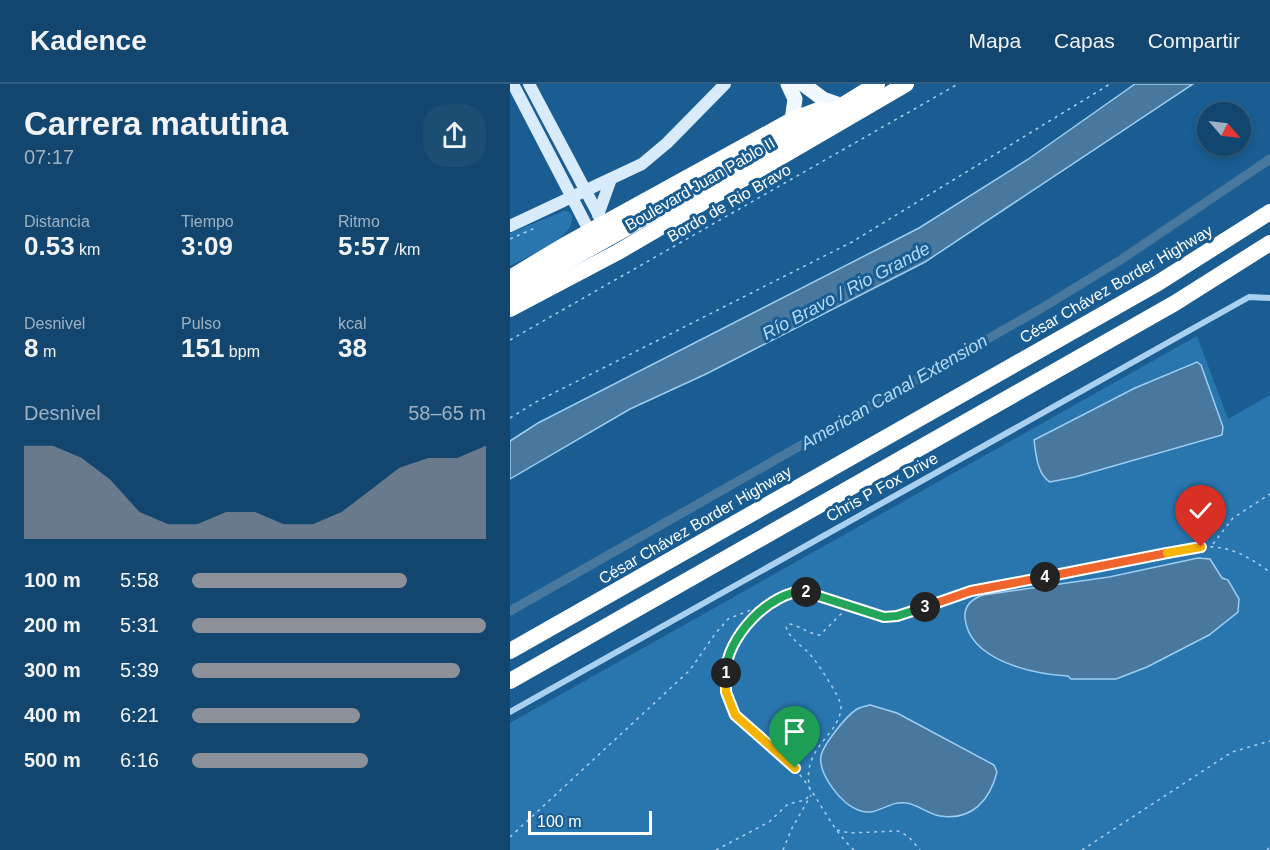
<!DOCTYPE html>
<html lang="es">
<head>
<meta charset="utf-8">
<style>
  :root { --surface:#13466e; --page:#1c4d73; --text:#f1f3f6; --muted:#9db1c2; --line:#325e81; --accent:#8c9099 }
  body { margin:0; font-family:Helvetica,sans-serif; background:var(--page); color:var(--text); height:100vh; display:flex; flex-direction:column; font-size:22px; white-space:nowrap }
  * { box-sizing:border-box; margin:0 }
  p { font-size:20px; color:var(--muted) }
  .icon { flex:none; width:33px; height:33px; fill:none; stroke:currentColor; stroke-width:2; stroke-linecap:round; stroke-linejoin:round }
  .map { position:relative; flex:1; overflow:hidden }
  .details { display:flex; flex-direction:column; background:var(--surface); width:510px }
  .details>* { flex:none }
  .needle { width:39px; rotate:118deg }
  .fabs { position:absolute; left:687px; top:18px; display:grid; gap:12px }
  .fabs a { display:grid; place-items:center; width:54px; height:54px; border-radius:50%; background:var(--surface); box-shadow:0 3px 9px #0003,0 0 0 2px var(--line); font-size:30px }
  .scale { position:absolute; left:18px; bottom:15px; width:124px; box-sizing:border-box; padding-left:6px; border:3px solid #fff; border-top:0; font-size:16px; line-height:21px; white-space:nowrap; color:#fff; -webkit-text-stroke:4px #195d92; paint-order:stroke }
  .pin { position:absolute; display:grid; place-items:center; width:51px; height:51px; color:#fff; margin:-62px -26px; border-radius:50% 50% 50% 0; rotate:-45deg; box-shadow:0 0 6px #0007 }
  .pin .icon { rotate:45deg }
  .km { position:absolute; width:30px; height:30px; margin:-15px; border-radius:50%; background:#222; color:#fff; font-size:16px; line-height:30px; text-align:center }
  .round { display:grid; place-items:center; flex:none; width:63px; height:63px; border-radius:24px; background:var(--page) }
  .summary { display:flex; align-items:center; justify-content:space-between; height:102px; padding:0 24px }
  h1 { font-size:33px; font-weight:700; line-height:45px }
  .stats { display:grid; grid-template-columns:repeat(3,1fr); gap:9px; height:102px; padding:6px 24px }
  .stats div { display:grid; align-content:center }
  .stats b { font-size:26px; font-weight:700 }
  .stats small { font-size:16px; font-weight:400 }
  .stats p { font-size:16px }
  .chart { height:168px; padding:12px 24px }
  .chart p { display:flex; justify-content:space-between }
  .chart svg { width:100%; height:108px; margin-top:6px; fill:var(--accent); opacity:.7 }
  ul { padding:0 24px; list-style:none; font-size:20px }
  li { display:grid; grid-template-columns:96px 72px 1fr; align-items:center; height:45px }
  li i { height:15px; border-radius:8px; background:var(--accent) }
  header { display:flex; align-items:center; gap:36px; box-sizing:border-box; height:84px; padding:0 30px; background:var(--surface); border-bottom:2px solid var(--line) }
  header strong { font-size:28px }
  nav { display:flex; gap:33px; margin-inline-start:auto; font-size:21px }
  main { display:flex; flex:1; min-height:0 }
  .map>svg:first-child { display:block }
  .green { fill:#2976af }
  .water { fill:#49789e; stroke:#9ccef2; stroke-width:1.5 }
  .lines { fill:none; stroke-linecap:round; stroke-linejoin:round }
  .canal { stroke:#49789e; stroke-width:9 }
  .path { stroke:#a9d1ef; stroke-width:1.5; stroke-dasharray:3 4.5; stroke-linecap:butt }
  .street { stroke:#a9d1ef; stroke-width:6 }
  .secondary { stroke:#d7ebfb; stroke-width:12 }
  .primary { stroke:#f1f8ff; stroke-width:15 }
  .highway { stroke:#fff; stroke-width:16 }
  .highway-bridge { stroke:#fff; stroke-width:16 }
  .split-1-casing { stroke:#fff; stroke-width:12 }
  .split-2-casing { stroke:#fff; stroke-width:12 }
  .split-3-casing { stroke:#fff; stroke-width:12 }
  .split-4-casing { stroke:#fff; stroke-width:12 }
  .split-5-casing { stroke:#fff; stroke-width:12 }
  .split-6-casing { stroke:#fff; stroke-width:12 }
  .split-1 { stroke:#f5b400; stroke-width:8 }
  .split-2 { stroke:#22a559; stroke-width:8 }
  .split-3 { stroke:#22a559; stroke-width:8 }
  .split-4 { stroke:#f0652b; stroke-width:8 }
  .split-5 { stroke:#f0652b; stroke-width:8 }
  .split-6 { stroke:#f5b400; stroke-width:8 }
  .labels { text-anchor:middle; dominant-baseline:central; stroke-width:6; stroke-linejoin:round; paint-order:stroke }
  .street-label { font-size:16px; fill:#fff; stroke:#195d92 }
  .water-label { font-size:18px; font-style:italic; fill:#b5dbf6; stroke:#195d92 }
</style>
</head>
<body>
<header>
<strong>Kadence</strong>
<nav><a>Mapa</a><a>Capas</a><a>Compartir</a></nav>
</header>
<main>
<section class="details">
<div class="summary"><div><h1>Carrera matutina</h1><p>07:17</p></div><a class="round"><svg class="icon" aria-label="share" viewBox="0 0 24 24"><path d="M12 15V3M7 8l5-5 5 5M5 13v7h14v-7"/></svg></a></div>
<div class="stats">
<div><p>Distancia</p><b>0.53<small> km</small></b></div>
<div><p>Tiempo</p><b>3:09</b></div>
<div><p>Ritmo</p><b>5:57<small> /km</small></b></div>
</div>
<div class="stats">
<div><p>Desnivel</p><b>8<small> m</small></b></div>
<div><p>Pulso</p><b>151<small> bpm</small></b></div>
<div><p>kcal</p><b>38</b></div>
</div>
<div class="chart"><p><span>Desnivel</span>58–65 m</p>
<svg viewBox="0 0 160 44" preserveAspectRatio="none"><path d="M0 44V6L10 6L20 11L30 20L40 33L50 38L60 38L70 33L80 33L90 38L100 38L110 33L120 24L130 15L140 11L150 11L160 6V44z"/></svg>
</div>
<ul>
<li><b>100 m</b>5:58<i style="width:73%"></i></li>
<li><b>200 m</b>5:31<i style="width:100%"></i></li>
<li><b>300 m</b>5:39<i style="width:91%"></i></li>
<li><b>400 m</b>6:21<i style="width:57%"></i></li>
<li><b>500 m</b>6:16<i style="width:60%"></i></li>
</ul>
</section>
<div class="map">
<svg width="760" height="766" viewBox="0 0 760 766">
  <rect width="100%" height="100%" fill="#195d92"/>
  <g class="green">
    <path d="M54,127l6,1c14,22 -44,45 -60,54v-33z"/>
    <path d="M687,252l31,83 42,-24v455h-760v-127z"/>
  </g>
  <g class="water">
    <path d="M625,0h58l-268,178 -219,112 -76,35 -120,70v-38l28,-18 381,-195 108,-68z"/>
    <path d="M687,278l4,3 22,62 -1,8 -147,42 -25,5c-13,-8 -14,-28 -16,-42l101,-52z"/>
    <path d="M688,474l12,1 12,19 6,2 11,19 -1,13 -29,23 -62,32 -31,12h-45l-3,-3c-34,-2 -99,-15 -103,-58 -1,-13 7,-19 18,-23l126,-18z"/>
    <path d="M360,621l27,8 97,52 3,7c-7,28 -25,49 -57,44 -12,-2 -23,-12 -34,-13 -18,-3 -29,15 -48,7 -16,-6 -40,-35 -37,-54 2,-11 25,-40 36,-47 3,-2 9,-3 13,-4z"/>
  </g>
  <g class="lines">
    <path class="canal" d="M0,527l532,-303 80,-49 148,-100"/>
    <g class="path">
      <path d="M0,155l25,-11"/>
      <path d="M0,256l448,-256"/>
      <path d="M0,334l26,-16 316,-160 258,-158"/>
      <path d="M703,460l20,-26 37,-24"/>
      <path d="M300,706c-10,-44 31,-54 31,-84 0,-7 -22,-41 -28,-48 -8,-11 -23,-18 -27,-31l3,-3c11,2 20,10 31,11l27,-27"/>
      <path d="M327,746l13,3 48,-2 10,5 12,14"/>
      <path d="M0,753l180,-167 25,-36 13,-15 43,-17"/>
      <path d="M206,766l53,-28 19,-18 17,-4 5,-5"/>
      <path d="M273,766l9,-22 19,-33"/>
      <path d="M344,766c-24,-22 -37,-56 -58,-80 -17,-20 -48,-35 -61,-55 -29,-42 17,-124 67,-123 18,0 62,19 82,25l13,-1 74,-25 230,-44c29,-2 46,9 69,25"/>
      <path d="M572,766l150,-98 38,-11"/>
      <path d="M757,766l3,-3"/>
    </g>
    <path class="street" d="M0,628l739,-415 21,1"/>
    <g class="secondary">
      <path d="M3,0l80,154"/>
      <path d="M19,0l78,147"/>
      <path d="M88,131l13,-36"/>
      <path d="M0,142l132,-62 25,-21 58,-59"/>
    </g>
    <g class="primary">
      <path d="M278,0l7,15 -3,21"/>
      <path d="M293,0l20,15 20,7"/>
    </g>
    <g class="highway">
      <path d="M136,133l166,-93 65,-40"/>
      <path d="M0,194l53,-32 229,-126 29,-11 10,4"/>
      <path d="M0,209l45,-25"/>
      <path d="M0,225l108,-57 288,-168"/>
      <path d="M0,567l648,-368 112,-71"/>
      <path d="M0,597l665,-378 95,-60"/>
    </g>
    <path class="highway-bridge" d="M45,184l91,-51"/>
  </g>
  <g class="lines">
    <g class="split-1-casing">
      <path id="split-1" d="M216,589v19l9,23 60,53"/>
    </g>
    <g class="split-2-casing">
      <path id="split-2" d="M216,589c-1,-34 45,-84 80,-81"/>
    </g>
    <g class="split-3-casing">
      <path id="split-3" d="M296,508l78,25 13,-1 28,-9"/>
    </g>
    <g class="split-4-casing">
      <path id="split-4" d="M415,523l46,-16 74,-14"/>
    </g>
    <g class="split-5-casing">
      <path id="split-5" d="M535,493l122,-24"/>
    </g>
    <g class="split-6-casing">
      <path id="split-6" d="M657,469l34,-6"/>
    </g>
    <use href="#split-1" class="split-1"/>
    <use href="#split-2" class="split-2"/>
    <use href="#split-3" class="split-3"/>
    <use href="#split-4" class="split-4"/>
    <use href="#split-5" class="split-5"/>
    <use href="#split-6" class="split-6"/>
  </g>
  <g class="labels">
    <g class="street-label">
      <text transform="translate(190 100) rotate(-30)">Boulevard Juan Pablo II</text>
      <text transform="translate(219 119) rotate(-30)">Bordo de Rio Bravo</text>
      <text transform="translate(606 200) rotate(-30)">César Chávez Border Highway</text>
      <text transform="translate(372 403) rotate(-29)">Chris P Fox Drive</text>
      <text transform="translate(185 441) rotate(-30)">César Chávez Border Highway</text>
    </g>
    <g class="water-label">
      <text transform="translate(336 207) rotate(-28)">Río Bravo / Rio Grande</text>
      <text transform="translate(384 308) rotate(-30)">American Canal Extension</text>
    </g>
  </g>
</svg>
<div class="fabs">
<a><svg class="needle" viewBox="-14 -14 28 28"><path d="M0-13l5 13h-10z" fill="#e53935"/><path d="M0 13l5-13h-10z" fill="#9db1c2"/></svg></a>
</div>
<div class="scale">100 m</div>
<div class="pin" style="left:285px;top:684px;background:#1e9e55"><svg class="icon" aria-label="arrive" viewBox="0 0 24 24"><path d="M6 21V4h12l-3 4 3 4H6"/></svg></div>
<div class="pin" style="left:691px;top:463px;background:#d93025"><svg class="icon" aria-label="check" viewBox="0 0 24 24"><path d="M5 12l5 5 9-10"/></svg></div>
<b class="km" style="left:216px;top:589px">1</b>
<b class="km" style="left:296px;top:508px">2</b>
<b class="km" style="left:415px;top:523px">3</b>
<b class="km" style="left:535px;top:493px">4</b>
</div>
</main>
</body>
</html>
